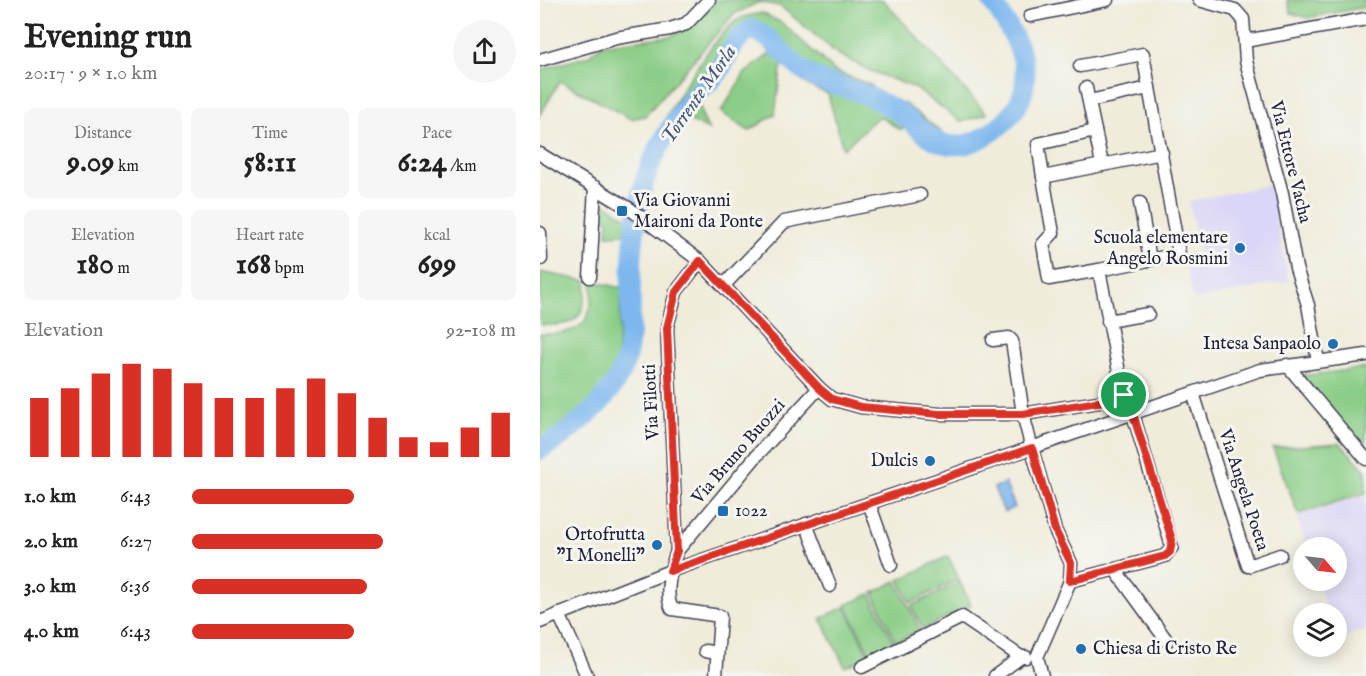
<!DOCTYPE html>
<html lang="en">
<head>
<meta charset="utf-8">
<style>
  :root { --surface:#fff; --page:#f6f6f6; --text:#222; --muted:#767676; --accent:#d93025 }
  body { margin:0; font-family:"IM FELL English",serif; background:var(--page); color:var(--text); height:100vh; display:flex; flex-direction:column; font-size:22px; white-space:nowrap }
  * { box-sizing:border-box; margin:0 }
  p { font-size:20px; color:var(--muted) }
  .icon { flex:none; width:33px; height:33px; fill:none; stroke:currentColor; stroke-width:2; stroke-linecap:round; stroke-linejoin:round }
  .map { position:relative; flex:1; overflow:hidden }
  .drawer { display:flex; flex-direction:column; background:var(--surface); width:540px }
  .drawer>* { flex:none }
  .needle { width:39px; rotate:118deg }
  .tools { position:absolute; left:753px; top:537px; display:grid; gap:12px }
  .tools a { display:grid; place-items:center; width:54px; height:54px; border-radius:50%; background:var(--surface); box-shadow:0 3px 15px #0003; font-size:30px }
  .pin { position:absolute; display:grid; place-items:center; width:51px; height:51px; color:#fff; margin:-26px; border:3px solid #fff; border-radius:50%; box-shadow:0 2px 6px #0007 }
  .round { display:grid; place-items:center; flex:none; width:63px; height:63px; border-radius:32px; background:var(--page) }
  .summary { display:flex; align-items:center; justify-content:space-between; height:102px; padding:0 24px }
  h1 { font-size:33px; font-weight:700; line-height:45px }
  .figures { display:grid; grid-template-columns:repeat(3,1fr); gap:9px; height:102px; padding:6px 24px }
  .figures div { display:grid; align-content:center; border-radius:9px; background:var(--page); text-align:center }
  .figures b { font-size:30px; font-weight:700 }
  .figures small { font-size:16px; font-weight:400 }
  .figures p { font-size:16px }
  .chart { height:168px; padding:12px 24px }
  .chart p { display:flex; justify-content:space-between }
  .chart svg { width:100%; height:108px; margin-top:6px; stroke:var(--accent); stroke-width:6 }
  ul { padding:0 24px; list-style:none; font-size:20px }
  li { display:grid; grid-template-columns:96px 72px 1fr; align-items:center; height:45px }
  li i { height:15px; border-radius:8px; background:var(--accent) }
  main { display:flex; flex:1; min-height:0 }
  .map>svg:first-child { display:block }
  .built { fill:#dad6f7 }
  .green { fill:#8acd86; stroke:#567860; stroke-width:1.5 }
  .water { fill:#7db7ee; stroke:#506c94; stroke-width:1.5 }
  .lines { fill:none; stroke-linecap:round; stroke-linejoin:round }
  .river { stroke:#7db7ee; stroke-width:20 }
  .minor-casing { stroke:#414053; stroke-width:15 }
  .minor { stroke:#fff; stroke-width:12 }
  .route-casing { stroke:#fff; stroke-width:12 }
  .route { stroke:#d93025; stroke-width:8 }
  .poi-dot { fill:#1f6fb2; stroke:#f6f6f2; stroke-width:2 }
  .labels { text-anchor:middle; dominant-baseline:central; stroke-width:6; stroke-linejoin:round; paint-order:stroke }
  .street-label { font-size:18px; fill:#22223b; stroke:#f6f6f2 }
  .poi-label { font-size:18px; fill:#22223b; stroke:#f6f6f2; text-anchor:end }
  .water-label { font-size:20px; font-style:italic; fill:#42567a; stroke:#f6f6f2 }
</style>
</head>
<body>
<main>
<section class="drawer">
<div class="summary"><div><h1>Evening run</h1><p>20:17 · 9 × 1.0 km</p></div><a class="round"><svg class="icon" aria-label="share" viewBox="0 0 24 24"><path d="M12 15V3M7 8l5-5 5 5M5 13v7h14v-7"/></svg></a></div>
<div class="figures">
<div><p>Distance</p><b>9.09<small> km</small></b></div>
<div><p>Time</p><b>58:11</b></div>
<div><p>Pace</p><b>6:24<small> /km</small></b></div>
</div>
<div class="figures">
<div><p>Elevation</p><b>180<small> m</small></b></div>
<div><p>Heart rate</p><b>168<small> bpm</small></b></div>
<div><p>kcal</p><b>699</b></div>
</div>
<div class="chart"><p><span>Elevation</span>92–108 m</p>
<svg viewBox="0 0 160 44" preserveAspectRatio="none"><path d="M5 44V20M15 44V16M25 44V10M35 44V6M45 44V8M55 44V14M65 44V20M75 44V20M85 44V16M95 44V12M105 44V18M115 44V28M125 44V36M135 44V38M145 44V32M155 44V26"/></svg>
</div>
<ul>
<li><b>1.0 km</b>6:43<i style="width:50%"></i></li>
<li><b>2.0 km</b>6:27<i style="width:59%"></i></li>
<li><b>3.0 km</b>6:36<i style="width:54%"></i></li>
<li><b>4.0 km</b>6:43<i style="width:50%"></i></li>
</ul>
</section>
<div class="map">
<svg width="826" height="676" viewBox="0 0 826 676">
  <rect width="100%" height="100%" fill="#f6f6f2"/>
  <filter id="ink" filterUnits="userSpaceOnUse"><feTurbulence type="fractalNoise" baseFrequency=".0167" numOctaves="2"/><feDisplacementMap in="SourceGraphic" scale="12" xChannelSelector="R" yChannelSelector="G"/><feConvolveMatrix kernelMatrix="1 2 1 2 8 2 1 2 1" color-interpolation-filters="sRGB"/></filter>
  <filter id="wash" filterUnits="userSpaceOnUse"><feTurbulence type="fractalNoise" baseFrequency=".008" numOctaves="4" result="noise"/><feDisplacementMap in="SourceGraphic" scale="24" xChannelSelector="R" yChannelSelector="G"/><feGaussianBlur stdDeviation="1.35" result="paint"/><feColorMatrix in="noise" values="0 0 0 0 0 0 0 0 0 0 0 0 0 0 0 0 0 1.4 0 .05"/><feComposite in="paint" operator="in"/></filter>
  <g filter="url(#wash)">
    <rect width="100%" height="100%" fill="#f0ecda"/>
    <g class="built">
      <path d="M729,185l3,13 5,-1 3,16 -4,6 13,62 -96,19 -8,-41 15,-4 -11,-54z"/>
      <path d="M826,495v135l-29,9 -1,-25 -8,-1 -11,-32 19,-1v-32l-29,-1 -10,-31z"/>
    </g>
    <g class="green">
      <path d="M176,0h167l104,114 -26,8 -46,-34 -47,-18 -30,-16 -58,-48 -21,-4 -25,12 -89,102 -14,3 -71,-38 -20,34v-45l48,-14 13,-11 69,-9 20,-9z"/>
      <path d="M747,0h79v7l-59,11 -16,-5z"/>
      <path d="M222,13l20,10 54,49 35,13 5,8 29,11 35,27 -41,-2 -20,-13 -36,33 -15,-55c-12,-5 -23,-9 -32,-18 -14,-16 -14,-48 -44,-50 -5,0 -9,2 -12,6 -9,11 -8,25 -17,37 -7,12 -20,20 -23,35 -1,9 5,18 9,26l-22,-11 -30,43 -2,12 -15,-3c12,-35 69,-133 99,-152 6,-4 16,-4 23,-6z"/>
      <path d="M232,52l10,9 -7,53 -26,17 -28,-19 23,-38z"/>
      <path d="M60,200l28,19 -1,15 -20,1 1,-16 -11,-1z"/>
      <path d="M0,272l47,9c-4,38 -7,45 -47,44z"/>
      <path d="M52,281l30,7 -5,74 -17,31 -36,33 17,3 -41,31v-126c41,1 54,-10 52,-53z"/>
      <path d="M826,368v85l-66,-77z"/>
      <path d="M800,443l26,28v22l-68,21 -25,-66z"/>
      <path d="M408,556l11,23 -49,24 -11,-23z"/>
      <path d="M356,581l24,49 -24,12 -23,-49z"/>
      <path d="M420,582l11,23 -48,24 -12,-23z"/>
      <path d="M330,594l24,49 -24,11 -24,-49z"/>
      <path d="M305,607l24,49 -24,11 -24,-49z"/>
    </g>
    <path class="water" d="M465,483l10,24 -11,5 -10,-24z"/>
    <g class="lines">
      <path class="river" d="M0,450c34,-20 74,-52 86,-91 6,-23 4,-49 5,-73 1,-33 3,-67 12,-99 6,-27 32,-70 51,-91 7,-8 16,-14 23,-22 12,-16 16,-37 35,-45 22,9 32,28 50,41 15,11 32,14 50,20 14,4 29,12 42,19 19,11 34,34 57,36 17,2 33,-7 46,-17 50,-39 24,-85 -6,-128"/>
    </g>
  </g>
  <g filter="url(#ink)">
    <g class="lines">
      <g class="minor-casing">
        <g id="minor">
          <path d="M659,0l36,10 8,9 3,42 36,132 14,75 12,37 10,56"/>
          <path d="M490,16l77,-16"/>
          <path d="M705,41l121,-22"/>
          <path d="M0,60l76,-22 54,-9 16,-5 23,-24"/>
          <path d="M546,88l16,76"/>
          <path d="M549,101l60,-13"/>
          <path d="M555,131l-57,13 5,33 119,-24"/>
          <path d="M0,154l90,55 70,52 119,127 13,11 29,8 78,7h84l88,-14 13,-5"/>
          <path d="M503,177l10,56 -10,11 6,35 50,-9"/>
          <path d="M600,203l10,57"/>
          <path d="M0,233l1,26"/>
          <path d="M50,277l5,-90"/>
          <path d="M184,285l60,-63 136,-27"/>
          <path d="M568,321l40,-7"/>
          <path d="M453,340l16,-2 3,3 11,73 9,35 23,81 16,33 -1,18 -33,76 5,19"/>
          <path d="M747,365l79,94"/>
          <path d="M653,393l55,173 32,-11"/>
          <path d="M329,503l22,62"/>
          <path d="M266,524l24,62"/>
          <path d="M137,551l-10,-223 9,-36 24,-31"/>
          <path d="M576,571l51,70"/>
          <path d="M530,581l95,-25 7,-9 -39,-133 -11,-27 -23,-117 80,-16 -36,-200 -63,12"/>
          <path d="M19,614l28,62"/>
          <path d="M0,622l130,-51 590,-201 106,-15"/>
          <path d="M165,651l12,2"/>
          <path d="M322,667l100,-50 59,40"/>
          <path d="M176,676l4,-60 -48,-7c-8,-15 -1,-42 5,-58l81,-97 61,-66"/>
          <path d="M455,676l26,-19h5"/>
        </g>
      </g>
      <use href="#minor" class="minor"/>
    </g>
  </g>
  <g class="lines" filter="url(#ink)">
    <g class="route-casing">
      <path id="route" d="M160,261l119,127 13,11 29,8 78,7h84l88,-14 13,-5 9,19 39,126 -2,12 -5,4 -95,25 1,-18 -16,-33 -23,-82 -362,123 7,-20 -10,-223 9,-36z"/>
    </g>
    <use href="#route" class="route"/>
  </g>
  <g class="poi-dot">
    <rect x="76" y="205" width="12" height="12" rx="3"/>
    <circle cx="700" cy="248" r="6"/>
    <circle cx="793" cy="344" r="6"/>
    <circle cx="390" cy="461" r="6"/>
    <rect x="177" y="505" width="12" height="12" rx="3"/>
    <circle cx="117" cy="545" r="6"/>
    <circle cx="541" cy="649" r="6"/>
  </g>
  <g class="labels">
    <g class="street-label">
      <text transform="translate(750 162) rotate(76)">Via Ettore Vacha</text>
      <text transform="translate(112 402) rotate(-93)">Via Filotti</text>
      <text transform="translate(199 452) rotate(-49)">Via Bruno Buozzi</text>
      <text transform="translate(703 490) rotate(72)">Via Angela Poeta</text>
    </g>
    <g class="poi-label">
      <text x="94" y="201" text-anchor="start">Via Giovanni<tspan x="94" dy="21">Maironi da Ponte</tspan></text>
      <text x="688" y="238">Scuola elementare<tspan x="688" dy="21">Angelo Rosmini</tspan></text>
      <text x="781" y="344">Intesa Sanpaolo</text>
      <text x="378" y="461">Dulcis</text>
      <text x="195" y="511" text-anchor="start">1022</text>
      <text x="105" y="535">Ortofrutta<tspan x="105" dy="21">"I Monelli"</tspan></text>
      <text x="553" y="649" text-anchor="start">Chiesa di Cristo Re</text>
    </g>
    <g class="water-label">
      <text transform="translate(159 95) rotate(-55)">Torrente Morla</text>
    </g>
  </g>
</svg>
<div class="tools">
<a><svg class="needle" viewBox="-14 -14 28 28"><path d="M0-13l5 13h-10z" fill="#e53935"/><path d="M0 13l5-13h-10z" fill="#767676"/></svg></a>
<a><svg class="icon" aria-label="layers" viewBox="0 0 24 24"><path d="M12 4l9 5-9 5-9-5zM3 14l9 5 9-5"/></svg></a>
</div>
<div class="pin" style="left:584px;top:395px;background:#1e9e55"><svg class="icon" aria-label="arrive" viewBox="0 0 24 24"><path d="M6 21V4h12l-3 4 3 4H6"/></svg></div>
</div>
</main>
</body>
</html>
